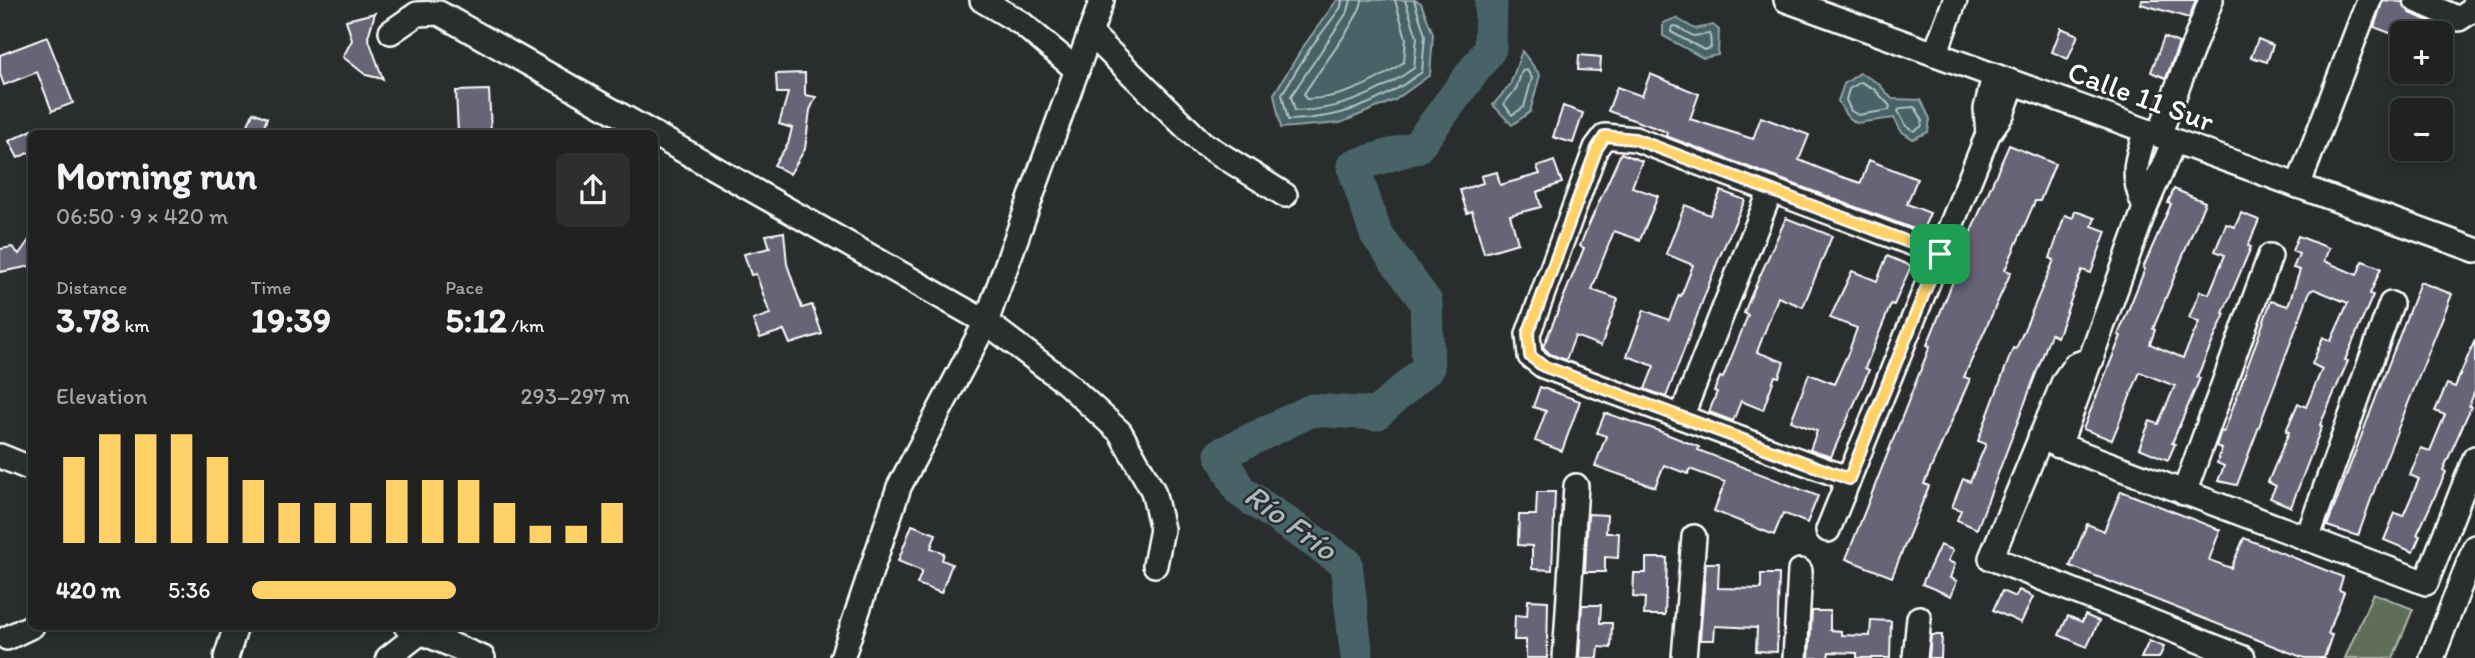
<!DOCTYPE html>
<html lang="en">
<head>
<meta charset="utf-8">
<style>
  :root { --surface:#202222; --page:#2d2f2f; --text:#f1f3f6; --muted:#a2a4a5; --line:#3d3f40; --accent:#ffd166 }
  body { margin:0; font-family:Itim,sans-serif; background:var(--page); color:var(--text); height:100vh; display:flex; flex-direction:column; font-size:26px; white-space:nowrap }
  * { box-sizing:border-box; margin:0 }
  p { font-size:23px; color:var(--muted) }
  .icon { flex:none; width:38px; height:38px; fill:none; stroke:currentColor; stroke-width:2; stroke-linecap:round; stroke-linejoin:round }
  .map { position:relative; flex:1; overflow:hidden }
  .sheet { position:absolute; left:28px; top:130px; width:630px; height:500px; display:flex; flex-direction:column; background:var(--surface); border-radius:10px; box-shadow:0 4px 10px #0003,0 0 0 2px var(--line) }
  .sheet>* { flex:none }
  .tools { position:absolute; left:2390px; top:21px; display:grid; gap:14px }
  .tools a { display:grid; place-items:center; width:63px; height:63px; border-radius:10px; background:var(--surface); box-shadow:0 4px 10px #0003,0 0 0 2px var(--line); font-size:35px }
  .pin { position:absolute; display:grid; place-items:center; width:60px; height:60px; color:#fff; margin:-30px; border-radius:14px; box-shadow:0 4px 10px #0006 }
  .round { display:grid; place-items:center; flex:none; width:74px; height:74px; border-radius:10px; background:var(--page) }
  .head { display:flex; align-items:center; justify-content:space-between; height:119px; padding:0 28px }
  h1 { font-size:38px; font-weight:700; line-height:52px }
  .stats { display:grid; grid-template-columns:repeat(3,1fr); gap:10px; height:119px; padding:7px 28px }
  .stats div { display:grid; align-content:center }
  .stats b { font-size:35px; font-weight:700 }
  .stats small { font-size:19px; font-weight:400 }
  .stats p { font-size:19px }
  .chart { height:196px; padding:14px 28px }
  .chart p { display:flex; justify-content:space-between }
  .chart svg { width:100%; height:126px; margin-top:7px; stroke:var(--accent); stroke-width:6 }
  ul { padding:0 28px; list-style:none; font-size:23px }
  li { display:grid; grid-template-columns:112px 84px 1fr; align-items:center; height:52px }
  li i { height:18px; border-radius:9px; background:var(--accent) }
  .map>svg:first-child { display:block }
  .green { fill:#5e6e56; stroke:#aeb6aa; stroke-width:2 }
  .water { fill:#466468; stroke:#90a2a4; stroke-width:2 }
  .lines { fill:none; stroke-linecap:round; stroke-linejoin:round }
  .shore { stroke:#b5c1c3; stroke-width:2 }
  .river { stroke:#466468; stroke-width:33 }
  .building { fill:#676476; stroke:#fff; stroke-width:2 }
  .minor-casing { stroke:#fff; stroke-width:28 }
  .minor { stroke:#2a2d2e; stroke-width:23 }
  .route-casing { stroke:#fff; stroke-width:14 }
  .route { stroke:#ffd166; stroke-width:9 }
  .labels { text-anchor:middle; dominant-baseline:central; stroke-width:5; stroke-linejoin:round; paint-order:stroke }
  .street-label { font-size:30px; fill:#fff; stroke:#2a2d2e }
  .water-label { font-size:32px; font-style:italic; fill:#acb9bb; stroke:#2a2d2e }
</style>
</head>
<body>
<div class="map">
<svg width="2475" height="658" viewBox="0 0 2475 658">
  <rect width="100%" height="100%" fill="#2a2d2e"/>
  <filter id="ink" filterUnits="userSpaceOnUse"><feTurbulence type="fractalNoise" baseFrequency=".0143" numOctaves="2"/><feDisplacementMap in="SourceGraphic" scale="14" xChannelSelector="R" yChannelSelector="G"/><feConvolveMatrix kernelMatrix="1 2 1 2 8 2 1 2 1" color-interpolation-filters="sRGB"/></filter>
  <g filter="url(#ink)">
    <path class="green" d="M2373,593l40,16 -20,49h-48z"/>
    <g class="water">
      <path d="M1337,0h78l6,3 12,31 -3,41 -35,25 -55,23 -59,5 -7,-34 29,-47z"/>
      <path d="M1676,18l19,11 18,-4 6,5 -1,25 -15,3 -40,-22v-13z"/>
      <path d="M1522,51l18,24 -10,37 -18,13 -19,-20 17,-20z"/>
      <path d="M1860,73l18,10 14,16 29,1 9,19 -2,13 -15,7 -12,-8 -7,-13 -38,5 -10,-8 -8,-14 6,-17z"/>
    </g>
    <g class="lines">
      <g class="shore">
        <path d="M1342,0l-1,7 -32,43 -27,44 6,26c53,-1 92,-17 134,-48l3,-37 -11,-35"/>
        <path d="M1351,0l-3,11 -57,85 4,15c44,0 84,-18 119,-43l3,-31 -12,-37"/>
        <path d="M1362,0c-1,18 -46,74 -58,94l2,5c35,0 70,-17 98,-37l2,-24 -11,-38"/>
        <path d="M1672,27l4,-1 17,10 17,-2 1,14 -7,2 -33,-18z"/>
        <path d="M1527,70l5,8 -8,29 -12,8 -8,-11 12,-15 6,-18z"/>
        <path d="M1861,82l13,7 16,17 -1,4 -31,5 -7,-4 -5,-11 3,-11z"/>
        <path d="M1915,107l8,14 -2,6 -7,4 -8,-5 -8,-15 3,-3z"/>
      </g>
      <path class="river" d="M1357,658l-11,-95 -106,-72 -19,-37 91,-44 64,4 52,-46 -2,-66 -50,-68 -23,-68 64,-19 73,-98 1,-49"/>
    </g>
    <g class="building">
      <path d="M2142,0h54l-7,18 -48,-14z"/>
      <path d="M2383,0l19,2 8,11 37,16 -1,4h-43v5l-29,-11z"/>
      <path d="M375,13l-7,24 15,42 -17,-4 -23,-18 9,-17 -6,-20z"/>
      <path d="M2061,28l17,7 -10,24 -16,-7z"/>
      <path d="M47,37l26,66 -21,8 -15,-39 -33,13 -4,-11v-19z"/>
      <path d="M2164,37l15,6 -13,35 -15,-6z"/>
      <path d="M2258,39l15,6 -6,17 -16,-5z"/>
      <path d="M1579,55l22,2 -1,14 -22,-1z"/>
      <path d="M805,73v22l11,2 -6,13 -5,39 -15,25 -16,-9 14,-21 4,-16 -13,-4 9,-31h-11l-1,-19z"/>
      <path d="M1650,74l49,20 -9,25 63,20 8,-22 48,18 -10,25 37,15 25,8 8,-23 48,19 -10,25 23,9 -8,19 -256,-96 1,-4 -59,-21 9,-24 25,9z"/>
      <path d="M489,90l2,43h-33l-2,-42z"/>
      <path d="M1563,106l20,7 -10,30 -20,-6z"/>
      <path d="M253,112l14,6 -5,15h-17z"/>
      <path d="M32,130v21l-14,7 -9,-17z"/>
      <path d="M2009,145l46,19 -15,37h-5l-30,69 6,2 -47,105 6,2 -46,105 5,2 -37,91 -46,-18 84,-213 -3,-1 44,-108 -2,-1z"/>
      <path d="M1621,153l21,8 -10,26 26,9 -18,44 -26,-9 -13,33 -9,26 26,9 -17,47 -26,-10 -9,24 -16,-6 -7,-7 41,-99 -4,-2 6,-15z"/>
      <path d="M1554,161l8,22 -25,9 4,15 -31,8 8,28 -34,10 -12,-42 -5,2 -7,-23 23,-7 -2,-7 16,-4 3,13 40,-11 -3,-7z"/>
      <path d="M2174,189l31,13 -52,127 2,1 -5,14 33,14 16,-36 -10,-4 11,-27 9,3 16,-39 -10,-4 11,-27 9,3 6,-14 18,7 -11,26 3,1 -28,66 2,1 -28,63 3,1 -28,65 3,1 -7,16 -29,-12 11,-27 8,3 17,-38 -35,-14 -28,68 -29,-11 38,-93 -3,-1 27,-66 -2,-1 28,-64 -3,-1z"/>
      <path d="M1721,191l24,9 -26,58 -53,139 -21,-8 9,-23 -27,-10 17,-46 25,10 10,-25 2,1 12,-31 -27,-11 19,-49 25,10z"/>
      <path d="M2075,211l20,7 -3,8 14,5 -15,42 -9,-3 -25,67 -6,-3 -74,195 -20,-9 4,-10 -9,-3 11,-28 7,3 16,-38 -8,-3 35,-93 3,1 38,-89 -4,-2 15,-43 8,3z"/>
      <path d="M1786,218l46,18 -29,71 -25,-10 -21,55 27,10 -5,15 -4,-1 -12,34 -22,-9 -8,20 -24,-9 8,-20 -3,-1 6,-14 3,1 25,-63 -4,-2 6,-15z"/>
      <path d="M784,232l3,32 15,44 10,-3 10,29 -32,10 -6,-14 -24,8 -7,-18 17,-6 -14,-40 -5,1 -7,-21 26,-6 -4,-13z"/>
      <path d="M32,236v30l-32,6v-23l12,-2 7,7z"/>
      <path d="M2298,236l31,12 -5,13 33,14 6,-14 18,7 -11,26 3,1 -28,65 3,1 -28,64 2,1 -31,81 -21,-9 6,-12 -8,-4 21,-50 -3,-1 12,-28 8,4 16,-38 -10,-5 11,-27 8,4 17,-38 -34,-14 -4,2 -73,194 -19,-4 6,-15 -7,-3 5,-14 -6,-3 5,-15 3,1 47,-131 17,5 12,-36 -7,-2 6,-14 -7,-3z"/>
      <path d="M1887,256l24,10 -17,39 -3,-1 -26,64 4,2 -38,87 -21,-7 7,-19 -26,-10 18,-47 25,10 15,-33 8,-23 -27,-10 22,-47 25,10z"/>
      <path d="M2420,282l32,12 -71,177 -23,65 -31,-10z"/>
      <path d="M2475,340v51l-6,15 2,1 -28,63 3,2 -29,63 3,1 -7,16 -29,-12 11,-27 8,3 16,-37 -9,-4 11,-27 9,3 15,-36 -10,-4 12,-27 8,3z"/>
      <path d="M1540,387l40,14 -18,50 -27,-10 11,-30 -13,-4z"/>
      <path d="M1605,413l49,16 45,18 -1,3 120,46 -11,27 -24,-10 -9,22 -60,-24 11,-29 -35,-13 -2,5 -24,-9 -9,22 -60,-21 11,-30 -9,-3z"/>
      <path d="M2121,491l99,39 -11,30 22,8 13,-30 99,39 -4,13 5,2 -16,42 4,1 -8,23h-20l-234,-92 17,-42 17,7z"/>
      <path d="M1537,492h18l-3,78 -20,-1v-23l-14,-1 1,-30h17z"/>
      <path d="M1588,514l19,1 -1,18h13l-1,25 -13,-1v15h-20z"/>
      <path d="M912,525l24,9 -5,14 13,5 -2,7 10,4 -11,29 -24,-9 5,-13 -24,-10z"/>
      <path d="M1940,545l13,5 -5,11 7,3 -5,14 7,3 -6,15 -29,-12z"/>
      <path d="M1646,558h21l-2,57h-21l1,-17 -12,-1 1,-24h12z"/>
      <path d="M1706,563h13l-1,25 43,1v-15h18l-2,78 -21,-1 1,-23 -42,-2 -1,14h-14z"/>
      <path d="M2019,590l14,7 -12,26 -28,-13 9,-19 13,6z"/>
      <path d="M1528,600l20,1 -1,57h-21v-18h-12l1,-25 12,1z"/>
      <path d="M1582,605h19l-1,18h12l-1,25 -12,-1 -1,11h-19z"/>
      <path d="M1812,611h18v19l11,1v4l29,1 1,-16 20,1 -1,37h-33v-5l-28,-1 -1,6h-19z"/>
      <path d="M2085,615l14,6 -12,26 -28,-12 9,-19 14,6z"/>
      <path d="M1931,635h11l-1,23h-12z"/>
      <path d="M2149,641l15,6 -5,11h-18z"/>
    </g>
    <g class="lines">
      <g class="minor-casing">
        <g id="minor">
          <path d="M982,0l39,23 56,47"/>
          <path d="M1102,0l-116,322 78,59 56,51 33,59 9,38 -7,36"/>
          <path d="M1786,0l689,250"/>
          <path d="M2416,0l43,19 12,-8 4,-9"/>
          <path d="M391,32l26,-18 22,-1 213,120"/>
          <path d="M1090,33l112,110 83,52"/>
          <path d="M1935,54l20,-54"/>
          <path d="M654,134l332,188 -87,165 -57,171"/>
          <path d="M1988,134l-2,-25 8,-33"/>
          <path d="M2159,135l52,-135"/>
          <path d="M2298,186l71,-186"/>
          <path d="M2145,208c-14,-32 -10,-46 1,-77"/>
          <path d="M2092,359l-17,6 -11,16 -73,177 252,100"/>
          <path d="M1682,415l89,-225"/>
          <path d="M2040,438l386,145 49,-125"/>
          <path d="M2059,446l86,-238 29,-67"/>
          <path d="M0,456l32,13"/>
          <path d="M1849,479l-306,-113 -13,-10 -2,-22 68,-186 9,-12 30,3 305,115"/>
          <path d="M2184,493l86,-237"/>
          <path d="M1828,530l160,-396 14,-20 11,-31"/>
          <path d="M2307,539l84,-235"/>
          <path d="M406,626l77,32"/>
          <path d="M7,638l25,-12"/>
          <path d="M226,658l10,-32"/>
          <path d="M388,658l32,-25"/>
          <path d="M1565,658l11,-172"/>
          <path d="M1684,658l10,-121"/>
          <path d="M1795,658l5,-87"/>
          <path d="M1915,658l4,-40"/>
          <path d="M2432,658l43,-111"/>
        </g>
      </g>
      <use href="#minor" class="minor"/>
    </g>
  </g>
  <g class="lines" filter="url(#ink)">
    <g class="route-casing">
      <path id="route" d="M1605,136l30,3 305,115 -91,225 -306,-113 -13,-10 -2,-22 69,-186z"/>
    </g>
    <use href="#route" class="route"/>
  </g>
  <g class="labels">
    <g class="street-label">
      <text transform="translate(2141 96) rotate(20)">Calle 11 Sur</text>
    </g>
    <g class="water-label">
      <text transform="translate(1291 522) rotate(36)">Río Frío</text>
    </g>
  </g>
</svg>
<div class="tools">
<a>+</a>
<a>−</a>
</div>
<div class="pin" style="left:1940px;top:254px;background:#1e9e55"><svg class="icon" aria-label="arrive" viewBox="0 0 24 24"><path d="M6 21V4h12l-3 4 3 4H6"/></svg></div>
<section class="sheet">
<div class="head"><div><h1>Morning run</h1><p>06:50 · 9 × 420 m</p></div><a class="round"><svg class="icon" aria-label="share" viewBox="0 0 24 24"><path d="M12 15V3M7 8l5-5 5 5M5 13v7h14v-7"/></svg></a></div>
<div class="stats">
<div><p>Distance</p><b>3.78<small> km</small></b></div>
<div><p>Time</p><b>19:39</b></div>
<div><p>Pace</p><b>5:12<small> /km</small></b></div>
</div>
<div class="chart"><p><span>Elevation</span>293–297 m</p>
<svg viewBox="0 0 160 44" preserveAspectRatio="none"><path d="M5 44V14M15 44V6M25 44V6M35 44V6M45 44V14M55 44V22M65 44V30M75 44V30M85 44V30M95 44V22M105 44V22M115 44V22M125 44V30M135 44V38M145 44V38M155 44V30"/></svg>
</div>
<ul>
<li><b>420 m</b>5:36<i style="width:54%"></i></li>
</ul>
</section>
</div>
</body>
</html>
